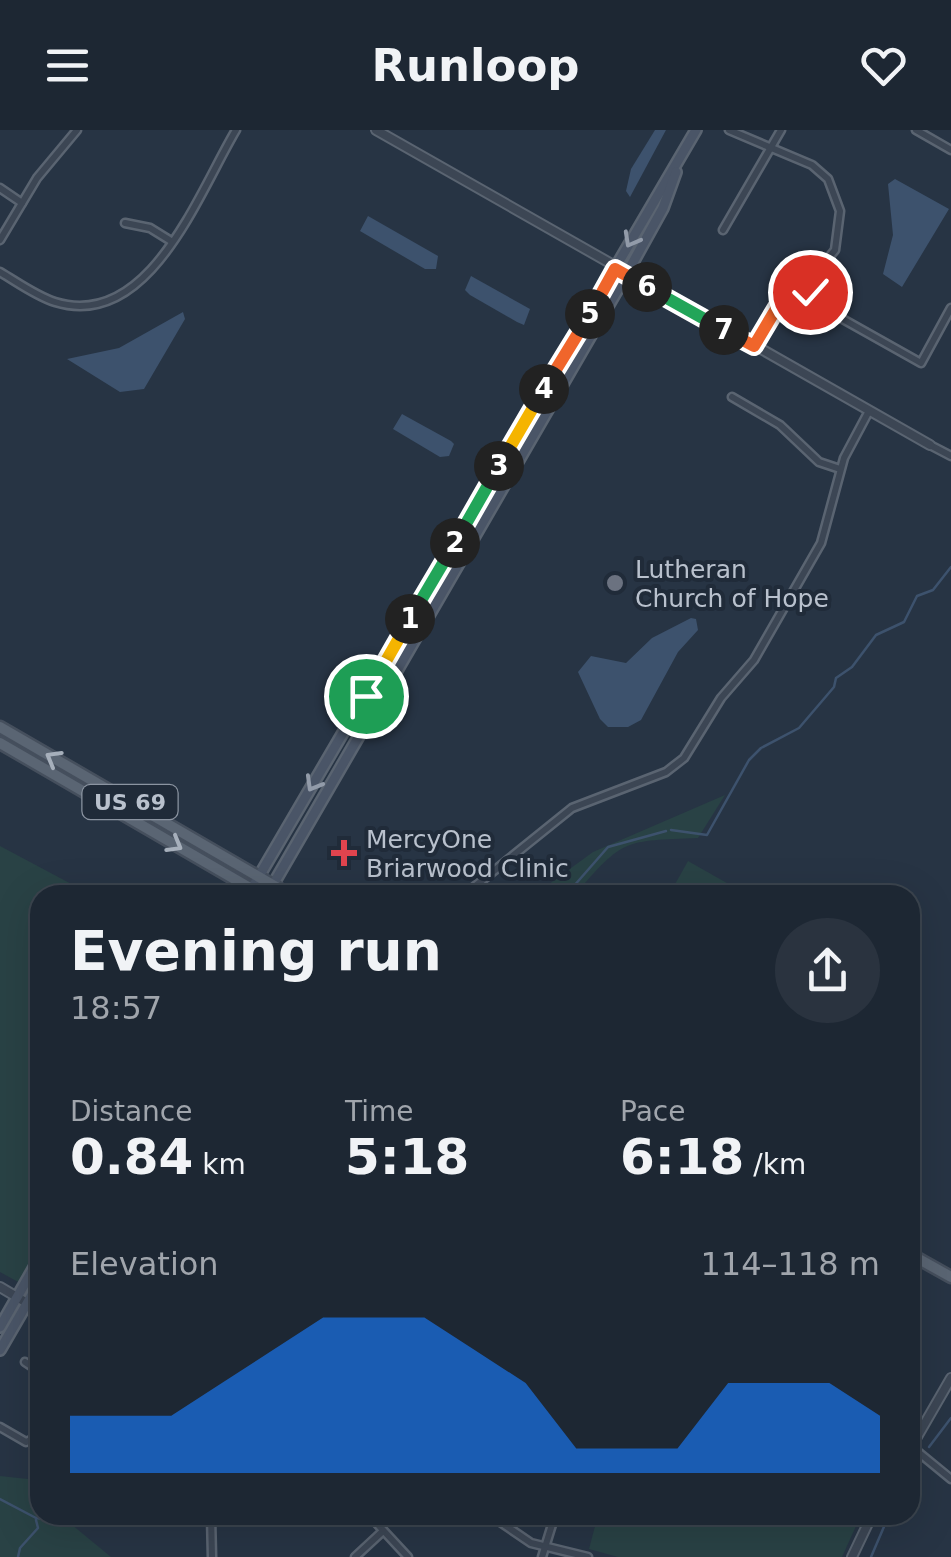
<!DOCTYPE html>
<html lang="en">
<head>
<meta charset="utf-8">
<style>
  :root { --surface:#1d2733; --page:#2a333f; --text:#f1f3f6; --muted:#a0a5ac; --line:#3b444e; --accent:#1a73e8 }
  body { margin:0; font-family:"DejaVu Sans",sans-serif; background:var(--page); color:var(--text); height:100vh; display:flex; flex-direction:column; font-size:38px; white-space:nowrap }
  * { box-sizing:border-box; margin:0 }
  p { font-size:32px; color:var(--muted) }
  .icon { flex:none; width:55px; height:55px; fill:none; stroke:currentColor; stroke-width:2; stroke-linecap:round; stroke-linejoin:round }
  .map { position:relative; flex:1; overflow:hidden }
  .drawer { position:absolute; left:30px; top:755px; width:890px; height:640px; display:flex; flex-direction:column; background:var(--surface); border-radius:30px; box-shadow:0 10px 40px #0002,0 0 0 2px var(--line) }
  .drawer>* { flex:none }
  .pin { position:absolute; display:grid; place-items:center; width:85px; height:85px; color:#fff; margin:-42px; border:5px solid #fff; border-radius:50%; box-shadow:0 2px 10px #0007 }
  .km { position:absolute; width:50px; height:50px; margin:-25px; border-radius:50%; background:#222; color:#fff; font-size:28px; line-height:50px; text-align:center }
  .round { display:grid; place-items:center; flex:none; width:105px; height:105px; border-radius:52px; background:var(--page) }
  .summary { display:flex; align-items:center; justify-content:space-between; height:170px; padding:0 40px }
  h1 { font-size:55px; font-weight:600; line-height:75px }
  .stats { display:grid; grid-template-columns:repeat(3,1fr); gap:15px; height:170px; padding:10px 40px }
  .stats div { display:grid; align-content:center }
  .stats b { font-size:50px; font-weight:600 }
  .stats small { font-size:28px; font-weight:400 }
  .stats p { font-size:28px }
  .chart { height:280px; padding:20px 40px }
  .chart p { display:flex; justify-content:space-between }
  .chart svg { width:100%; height:180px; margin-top:10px; fill:var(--accent); opacity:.7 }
  header { display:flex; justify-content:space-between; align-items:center; height:130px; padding:0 40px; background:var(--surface); font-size:45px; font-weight:600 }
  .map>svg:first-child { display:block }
  .green { fill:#294245 }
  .water { fill:#3d526d }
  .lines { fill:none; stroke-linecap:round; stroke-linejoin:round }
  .stream { stroke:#3d526d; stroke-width:2.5 }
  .minor-casing { stroke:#5a6471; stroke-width:11 }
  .tertiary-casing { stroke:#5a6471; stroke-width:12 }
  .secondary-casing { stroke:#5a6471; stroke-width:14 }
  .primary-casing { stroke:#454f5d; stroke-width:15 }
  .minor { stroke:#3c4654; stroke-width:6 }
  .tertiary { stroke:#3c4654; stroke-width:8 }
  .secondary { stroke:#4a5567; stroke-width:9 }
  .primary { stroke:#5a6573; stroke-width:10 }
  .oneway { stroke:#929ba9 }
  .oneway2 { stroke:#a6afbb }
  .split-1-casing { stroke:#fff; stroke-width:20 }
  .split-2-casing { stroke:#fff; stroke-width:20 }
  .split-3-casing { stroke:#fff; stroke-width:20 }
  .split-4-casing { stroke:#fff; stroke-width:20 }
  .split-5-casing { stroke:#fff; stroke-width:20 }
  .split-6-casing { stroke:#fff; stroke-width:20 }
  .split-7-casing { stroke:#fff; stroke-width:20 }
  .split-8-casing { stroke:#fff; stroke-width:20 }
  .split-9-casing { stroke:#fff; stroke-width:20 }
  .split-1 { stroke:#f5b400; stroke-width:12 }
  .split-2 { stroke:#22a559; stroke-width:12 }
  .split-3 { stroke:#22a559; stroke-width:12 }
  .split-4 { stroke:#f5b400; stroke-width:12 }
  .split-5 { stroke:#f0652b; stroke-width:12 }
  .split-6 { stroke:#f0652b; stroke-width:12 }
  .split-7 { stroke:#22a559; stroke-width:12 }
  .split-8 { stroke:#f0652b; stroke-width:12 }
  .split-9 { stroke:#f5b400; stroke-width:12 }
  .worship-dot { fill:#6b7280; stroke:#202b39; stroke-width:4 }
  .health-dot { fill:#e0444e; stroke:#202b39; stroke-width:4 }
  .labels { text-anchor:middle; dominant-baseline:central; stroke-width:8; stroke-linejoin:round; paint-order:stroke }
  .shield { fill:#202b39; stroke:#8b94a1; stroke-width:2.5 }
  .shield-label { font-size:22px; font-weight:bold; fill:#b9c1cd }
  .poi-label { font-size:25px; fill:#b9c1cd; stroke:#202b39; text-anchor:start }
</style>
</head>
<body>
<header><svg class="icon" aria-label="menu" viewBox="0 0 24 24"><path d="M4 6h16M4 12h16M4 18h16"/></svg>Runloop<svg class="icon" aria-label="heart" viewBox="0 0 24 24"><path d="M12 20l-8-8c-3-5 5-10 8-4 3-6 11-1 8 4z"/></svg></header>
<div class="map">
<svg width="951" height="1427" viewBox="0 0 951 1427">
  <rect width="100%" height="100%" fill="#273444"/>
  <g class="green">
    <path d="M725,665l-27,43c-73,3 -75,0 -123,57h-41l59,-43z"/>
    <path d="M0,716l92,49h-52v352l-20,36 -20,-11z"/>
    <path d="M688,731l60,34h-79z"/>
    <path d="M0,1346l37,4 3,35h20l51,42h-111z"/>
    <path d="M598,1385h263l-19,42h-224l-29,-8z"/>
  </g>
  <g class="water">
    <path d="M655,0h11l-36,67 -4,-6 5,-22z"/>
    <path d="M895,49l54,30 -47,78 -19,-13 10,-39 -5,-51z"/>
    <path d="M368,86l70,40 -2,13h-11l-65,-38z"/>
    <path d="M471,146l59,33 -6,16 -7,-3 -47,-27 -5,-5z"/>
    <path d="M183,182l2,7 -41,70 -24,3 -53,-33 52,-11z"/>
    <path d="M402,284l49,27 3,3 -5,12 -9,1 -47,-28z"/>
    <path d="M691,488l5,1 2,11 -20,22 -37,68 -13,7h-20l-8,-8 -22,-47 13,-16 35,7 26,-25z"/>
  </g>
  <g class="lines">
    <g class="stream">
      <path d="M671,700l36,5 42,-75 12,-12 38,-20 35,-41 2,-9 16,-11 24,-32 28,-13 13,-26 16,-6 18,-23"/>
      <path d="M566,765l42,-48 58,-16"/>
      <path d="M929,1317l22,-29"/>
      <path d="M910,1359l10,-24"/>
      <path d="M0,1369l36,19 15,2"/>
      <path d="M18,1427l2,-9 18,-20 -2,-8"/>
      <path d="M871,1427l18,-42"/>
    </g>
    <g class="minor-casing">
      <g id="minor">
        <path d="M729,0l83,35 16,14 12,32 -5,39 -19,23 -36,29 -26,44"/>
        <path d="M916,0l35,20"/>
        <path d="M0,58l22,15"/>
        <path d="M125,93l25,5 21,13"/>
        <path d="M723,100l58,-100"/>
        <path d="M0,110l37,-62 40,-48"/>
        <path d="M0,142c17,10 36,24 55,30 94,29 143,-108 181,-172"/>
        <path d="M803,153l20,25 98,55 30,-55"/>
        <path d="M732,267l48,28 39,37 21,7"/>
        <path d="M930,315l21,11"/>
        <path d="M464,765l108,-87 94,-36 18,-14 37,-60 33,-38 67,-117 23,-85 25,-47"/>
        <path d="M27,1173l13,8"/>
        <path d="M25,1232l15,10"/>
        <path d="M0,1297l26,15 14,-6"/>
        <path d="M912,1317l39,32"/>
        <path d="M194,1385h23"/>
        <path d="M369,1385l39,42"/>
        <path d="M490,1385l41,28 57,14"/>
        <path d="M211,1386l1,41"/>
        <path d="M355,1427l28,-26"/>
        <path d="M542,1427l13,-42"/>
      </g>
    </g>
    <g class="tertiary-casing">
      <g id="tertiary">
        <path d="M376,0l554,315"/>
        <path d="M0,1157l27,16"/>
        <path d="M910,1319l41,-71"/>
        <path d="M852,1427l20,-42"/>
      </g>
    </g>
    <g class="secondary-casing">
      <g id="secondary">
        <path d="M248,765l448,-765"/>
        <path d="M267,765l359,-620 37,-67 13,-36"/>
        <path d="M0,1197l40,-70"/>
        <path d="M0,1220l40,-69"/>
      </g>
    </g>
    <g class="primary-casing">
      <g id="primary">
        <path d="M0,597l290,168"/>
        <path d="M0,613l262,152"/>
        <path d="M910,1124l41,23"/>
      </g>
    </g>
    <use href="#minor" class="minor"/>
    <use href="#tertiary" class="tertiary"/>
    <use href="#secondary" class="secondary"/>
    <use href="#primary" class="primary"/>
  </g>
  <defs><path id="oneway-chevron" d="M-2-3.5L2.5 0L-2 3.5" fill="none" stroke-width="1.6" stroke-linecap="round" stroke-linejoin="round" transform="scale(2.5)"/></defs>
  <g class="oneway">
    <use href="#oneway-chevron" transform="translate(631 110) rotate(119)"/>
    <use href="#oneway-chevron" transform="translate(313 654) rotate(120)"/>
  </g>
  <g class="oneway2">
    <use href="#oneway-chevron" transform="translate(53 628) rotate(-150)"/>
    <use href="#oneway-chevron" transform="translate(175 715) rotate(30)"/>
  </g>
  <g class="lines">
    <g class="split-1-casing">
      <path id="split-1" d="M366,566l44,-77"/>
    </g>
    <g class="split-2-casing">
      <path id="split-2" d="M410,489l45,-76"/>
    </g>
    <g class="split-3-casing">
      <path id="split-3" d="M455,413l44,-77"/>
    </g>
    <g class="split-4-casing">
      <path id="split-4" d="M499,336l45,-77"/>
    </g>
    <g class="split-5-casing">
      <path id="split-5" d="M544,259l46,-75"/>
    </g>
    <g class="split-6-casing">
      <path id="split-6" d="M590,184l25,-45 32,18"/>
    </g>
    <g class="split-7-casing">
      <path id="split-7" d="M647,157l77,43"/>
    </g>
    <g class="split-8-casing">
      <path id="split-8" d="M724,200l30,16 28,-47"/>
    </g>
    <g class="split-9-casing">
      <path id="split-9" d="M782,169l21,-16 7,9"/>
    </g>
    <use href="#split-1" class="split-1"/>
    <use href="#split-2" class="split-2"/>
    <use href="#split-3" class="split-3"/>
    <use href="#split-4" class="split-4"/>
    <use href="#split-5" class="split-5"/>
    <use href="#split-6" class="split-6"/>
    <use href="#split-7" class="split-7"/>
    <use href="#split-8" class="split-8"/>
    <use href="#split-9" class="split-9"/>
  </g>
  <circle class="worship-dot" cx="615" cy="453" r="10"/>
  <path class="health-dot" d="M339 708h10v10h10v10h-10v10h-10v-10h-10v-10h10z"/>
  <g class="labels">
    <rect class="shield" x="82.5" y="655" width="95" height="34" rx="8"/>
    <g class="shield-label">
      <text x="130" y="672">US 69</text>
    </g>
    <g class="poi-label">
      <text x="635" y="439">Lutheran<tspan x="635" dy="29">Church of Hope</tspan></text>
      <text x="366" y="709">MercyOne<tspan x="366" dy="29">Briarwood Clinic</tspan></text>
    </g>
  </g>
</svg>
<div class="pin" style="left:366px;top:566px;background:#1e9e55"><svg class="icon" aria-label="arrive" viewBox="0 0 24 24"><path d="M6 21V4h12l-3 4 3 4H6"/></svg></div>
<div class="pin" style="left:810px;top:162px;background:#d93025"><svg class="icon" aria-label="check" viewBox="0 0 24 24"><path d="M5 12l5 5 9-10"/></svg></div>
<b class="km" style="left:410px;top:489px">1</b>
<b class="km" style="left:455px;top:413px">2</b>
<b class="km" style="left:499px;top:336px">3</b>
<b class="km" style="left:544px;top:259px">4</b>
<b class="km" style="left:590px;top:184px">5</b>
<b class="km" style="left:647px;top:157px">6</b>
<b class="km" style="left:724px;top:200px">7</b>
<section class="drawer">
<div class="summary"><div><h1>Evening run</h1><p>18:57</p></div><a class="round"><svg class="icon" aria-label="share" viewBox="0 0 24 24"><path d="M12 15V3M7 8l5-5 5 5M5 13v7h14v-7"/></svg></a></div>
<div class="stats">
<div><p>Distance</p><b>0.84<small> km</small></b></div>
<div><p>Time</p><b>5:18</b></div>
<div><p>Pace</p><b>6:18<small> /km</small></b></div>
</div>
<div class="chart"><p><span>Elevation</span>114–118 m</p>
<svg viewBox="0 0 160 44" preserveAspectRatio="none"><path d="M0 44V30L10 30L20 30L30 22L40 14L50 6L60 6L70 6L80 14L90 22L100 38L110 38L120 38L130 22L140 22L150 22L160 30V44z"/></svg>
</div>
</section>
</div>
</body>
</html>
